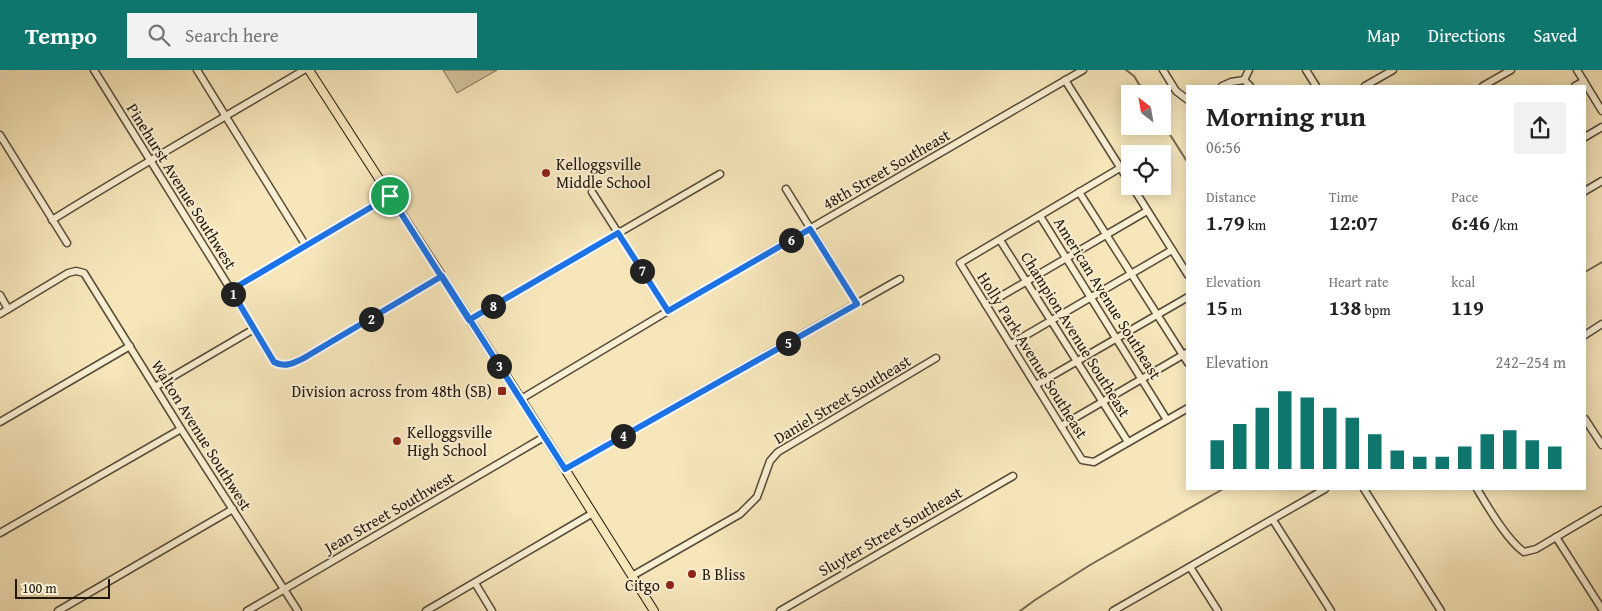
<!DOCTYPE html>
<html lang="en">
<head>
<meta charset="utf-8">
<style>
  :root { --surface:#fff; --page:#f2f2f2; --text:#222; --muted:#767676; --accent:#0f766e }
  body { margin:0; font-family:"Gentium Book Plus",serif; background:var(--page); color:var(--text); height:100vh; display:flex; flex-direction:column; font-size:19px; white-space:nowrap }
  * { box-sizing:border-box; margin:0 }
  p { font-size:16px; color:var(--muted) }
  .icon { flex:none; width:28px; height:28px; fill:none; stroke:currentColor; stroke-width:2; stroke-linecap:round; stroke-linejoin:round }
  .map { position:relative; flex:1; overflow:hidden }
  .details { position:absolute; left:1186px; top:15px; width:400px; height:405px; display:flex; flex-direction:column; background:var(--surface); border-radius:0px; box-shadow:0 2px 12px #0003 }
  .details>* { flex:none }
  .needle { width:32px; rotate:329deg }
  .buttons { position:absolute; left:1121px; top:15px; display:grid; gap:10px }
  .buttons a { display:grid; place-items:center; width:50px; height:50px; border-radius:0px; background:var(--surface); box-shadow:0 2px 12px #0003; font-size:25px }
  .scale { position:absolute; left:15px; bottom:12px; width:95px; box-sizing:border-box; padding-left:5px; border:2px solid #22170d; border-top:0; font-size:14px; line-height:18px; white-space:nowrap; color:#22170d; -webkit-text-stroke:4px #f9efd2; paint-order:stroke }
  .pin { position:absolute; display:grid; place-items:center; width:42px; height:42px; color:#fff; margin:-21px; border:2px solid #fff; border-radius:50%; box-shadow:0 1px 5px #0007 }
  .km { position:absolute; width:25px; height:25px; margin:-12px; border-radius:50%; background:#222; color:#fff; font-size:14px; line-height:25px; text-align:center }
  .round { display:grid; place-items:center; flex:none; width:52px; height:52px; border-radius:0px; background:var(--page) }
  .headline { display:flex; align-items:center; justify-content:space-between; height:85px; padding:0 20px }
  h1 { font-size:28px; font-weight:700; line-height:38px }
  .stats { display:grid; grid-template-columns:repeat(3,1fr); gap:8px; height:85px; padding:5px 20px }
  .stats div { display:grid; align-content:center }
  .stats b { font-size:21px; font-weight:700 }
  .stats small { font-size:14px; font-weight:400 }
  .stats p { font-size:14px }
  .chart { height:140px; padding:10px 20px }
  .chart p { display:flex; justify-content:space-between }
  .chart svg { width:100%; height:90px; margin-top:5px; stroke:var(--accent); stroke-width:6 }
  header { display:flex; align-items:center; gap:30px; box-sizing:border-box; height:70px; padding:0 25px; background:var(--accent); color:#fff }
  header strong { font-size:24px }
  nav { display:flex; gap:28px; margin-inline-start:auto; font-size:18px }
  .search { width:350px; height:45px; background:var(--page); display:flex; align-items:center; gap:12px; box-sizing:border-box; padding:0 18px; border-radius:0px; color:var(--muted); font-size:19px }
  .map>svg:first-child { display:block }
  .green { fill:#d2c39d; stroke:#7a6d55 }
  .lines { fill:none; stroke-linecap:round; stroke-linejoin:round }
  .stream { stroke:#766951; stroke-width:2 }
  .minor-casing { stroke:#574b38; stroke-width:9 }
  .major-casing { stroke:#22170d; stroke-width:10 }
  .minor { stroke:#f9efd2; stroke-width:6 }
  .major { stroke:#f6e6ba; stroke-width:8 }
  .route-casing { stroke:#fff; stroke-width:10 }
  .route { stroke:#1a73e8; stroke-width:6 }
  .poi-dot { fill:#8f2418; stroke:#f9efd2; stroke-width:2 }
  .labels { text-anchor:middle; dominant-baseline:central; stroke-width:4; stroke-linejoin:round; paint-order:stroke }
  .poi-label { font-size:16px; fill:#22170d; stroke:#f9efd2; text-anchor:start }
  .street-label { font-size:16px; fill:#22170d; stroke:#f9efd2 }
</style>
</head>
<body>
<header>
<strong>Tempo</strong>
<div class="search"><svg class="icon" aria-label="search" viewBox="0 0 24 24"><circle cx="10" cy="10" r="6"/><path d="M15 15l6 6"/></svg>Search here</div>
<nav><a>Map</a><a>Directions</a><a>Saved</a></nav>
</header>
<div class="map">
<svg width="1602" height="541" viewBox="0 0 1602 541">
  <rect width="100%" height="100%" fill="#f6e6ba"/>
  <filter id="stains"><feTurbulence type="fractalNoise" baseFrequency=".004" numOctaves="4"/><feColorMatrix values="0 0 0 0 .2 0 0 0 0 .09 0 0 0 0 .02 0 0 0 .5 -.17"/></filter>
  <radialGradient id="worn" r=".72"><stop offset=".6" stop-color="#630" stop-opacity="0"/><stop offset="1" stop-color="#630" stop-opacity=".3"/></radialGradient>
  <path class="green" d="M443,0h54l-40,23z"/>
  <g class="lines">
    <g class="stream">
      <path d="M1126,0l8,6 11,18"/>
      <path d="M1162,52l26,41"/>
      <path d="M1585,202l17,-10"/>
      <path d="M1020,541l15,-11 55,-35 133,-76"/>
    </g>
    <g class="minor-casing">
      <g id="minor">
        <path d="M94,0l137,220 43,72c11,6 19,1 30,-4l138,-82"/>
        <path d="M197,0l109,176"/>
        <path d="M1163,0l13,21 12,9"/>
        <path d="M1306,0l10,16"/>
        <path d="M1577,0l25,41"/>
        <path d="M1065,10l65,103"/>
        <path d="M1244,10l6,6"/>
        <path d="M1222,16l9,-4 13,-2 5,-10"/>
        <path d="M1365,16l28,-16"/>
        <path d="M1483,16l28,-16"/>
        <path d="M1575,16l9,-5"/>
        <path d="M0,65l67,108"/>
        <path d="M1585,67l17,-10"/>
        <path d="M1120,98l-160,95 122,197 12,2 94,-54"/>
        <path d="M1132,116l56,89"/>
        <path d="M786,119l71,115"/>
        <path d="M1585,121l17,-10"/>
        <path d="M592,122l76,119"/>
        <path d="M1079,122l109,171"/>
        <path d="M1040,146l127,204"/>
        <path d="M52,150c83,-52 168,-100 252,-150"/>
        <path d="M1000,170l128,202"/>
        <path d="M231,220l159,-94"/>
        <path d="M0,225l8,14"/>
        <path d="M986,235l161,-94"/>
        <path d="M0,244l68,-41 8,-2 8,2 97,156 117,182"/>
        <path d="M469,250l251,-146"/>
        <path d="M1585,265l17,-11"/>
        <path d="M1011,274l161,-94"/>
        <path d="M1036,315l152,-88"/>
        <path d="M155,317l99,-58"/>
        <path d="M521,329l147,-88 415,-241"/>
        <path d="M1585,349l17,26"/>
        <path d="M0,352l130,-76"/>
        <path d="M1061,356l127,-74"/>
        <path d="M565,399l335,-190"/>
        <path d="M1364,419l77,122"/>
        <path d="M1477,419c11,18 30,51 47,63l12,-3 66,-39"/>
        <path d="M1273,450l58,91"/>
        <path d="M0,463l181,-104"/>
        <path d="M1556,467l46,72"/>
        <path d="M1190,497l28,44"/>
        <path d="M632,506l108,-62 17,-17 13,-36 8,-9 158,-94"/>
        <path d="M475,513l17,28"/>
        <path d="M58,541l175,-102"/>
        <path d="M247,541l297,-174"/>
        <path d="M426,541l167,-98"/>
        <path d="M780,541l233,-135"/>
        <path d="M1113,541l212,-122"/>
      </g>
    </g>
    <g class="major-casing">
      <path id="major" d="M309,0l212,329 133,212"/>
    </g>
    <use href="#minor" class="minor"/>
    <use href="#major" class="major"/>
  </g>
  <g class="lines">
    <g class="route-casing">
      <path id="route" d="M390,126l-159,94 43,72c11,6 20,1 30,-4l138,-82 123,193 292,-165 -47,-75 -142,82 -50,-78 -149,87 -79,-124"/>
    </g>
    <use href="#route" class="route"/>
  </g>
  <g class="poi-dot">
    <circle cx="546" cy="103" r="5"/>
    <rect x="497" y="316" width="10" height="10" rx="2.5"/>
    <circle cx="397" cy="371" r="5"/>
    <circle cx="692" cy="504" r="5"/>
    <circle cx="670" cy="515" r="5"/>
  </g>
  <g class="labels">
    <g class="poi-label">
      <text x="556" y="94">Kelloggsville<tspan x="556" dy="18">Middle School</tspan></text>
      <text x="492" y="321" text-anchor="end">Division across from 48th (SB)</text>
      <text x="407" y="362">Kelloggsville<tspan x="407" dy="18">High School</tspan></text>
      <text x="702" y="504">B Bliss</text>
      <text x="660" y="515" text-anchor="end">Citgo</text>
    </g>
    <g class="street-label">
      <text transform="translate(886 99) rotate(-30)">48th Street Southeast</text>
      <text transform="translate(182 116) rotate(58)">Pinehurst Avenue Southwest</text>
      <text transform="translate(1108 228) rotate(58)">American Avenue Southeast</text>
      <text transform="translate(1076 264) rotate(58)">Champion Avenue Southeast</text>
      <text transform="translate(1033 285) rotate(58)">Holly Park Avenue Southeast</text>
      <text transform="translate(842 329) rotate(-31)">Daniel Street Southeast</text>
      <text transform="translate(202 365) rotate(58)">Walton Avenue Southwest</text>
      <text transform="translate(389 442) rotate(-30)">Jean Street Southwest</text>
      <text transform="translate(890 461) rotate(-30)">Sluyter Street Southeast</text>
    </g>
  </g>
  <rect width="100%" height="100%" filter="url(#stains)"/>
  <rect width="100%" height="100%" fill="url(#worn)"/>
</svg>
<div class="buttons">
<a><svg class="needle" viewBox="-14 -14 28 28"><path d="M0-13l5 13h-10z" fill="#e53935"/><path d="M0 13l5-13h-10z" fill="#767676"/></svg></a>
<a><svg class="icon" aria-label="locate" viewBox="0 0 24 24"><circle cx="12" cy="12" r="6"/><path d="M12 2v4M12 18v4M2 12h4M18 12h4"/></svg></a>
</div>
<div class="scale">100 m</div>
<div class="pin" style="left:390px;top:126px;background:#1e9e55"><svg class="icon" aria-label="arrive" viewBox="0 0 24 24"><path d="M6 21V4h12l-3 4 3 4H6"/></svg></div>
<b class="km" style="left:233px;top:224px">1</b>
<b class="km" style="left:371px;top:249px">2</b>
<b class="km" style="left:499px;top:296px">3</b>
<b class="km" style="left:623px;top:366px">4</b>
<b class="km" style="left:788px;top:273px">5</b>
<b class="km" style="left:791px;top:170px">6</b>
<b class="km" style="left:642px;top:201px">7</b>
<b class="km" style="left:493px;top:236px">8</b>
<section class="details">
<div class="headline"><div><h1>Morning run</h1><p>06:56</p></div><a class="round"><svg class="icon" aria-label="share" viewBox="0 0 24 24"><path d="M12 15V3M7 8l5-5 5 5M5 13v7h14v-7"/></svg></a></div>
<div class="stats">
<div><p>Distance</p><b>1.79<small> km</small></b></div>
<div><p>Time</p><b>12:07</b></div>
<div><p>Pace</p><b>6:46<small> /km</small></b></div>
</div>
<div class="stats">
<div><p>Elevation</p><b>15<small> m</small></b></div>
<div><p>Heart rate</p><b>138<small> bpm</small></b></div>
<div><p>kcal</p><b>119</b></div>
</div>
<div class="chart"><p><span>Elevation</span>242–254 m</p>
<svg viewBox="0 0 160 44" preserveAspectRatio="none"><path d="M5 44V30M15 44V22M25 44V14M35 44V6M45 44V9M55 44V14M65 44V19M75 44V27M85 44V35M95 44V38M105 44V38M115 44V33M125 44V27M135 44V25M145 44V30M155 44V33"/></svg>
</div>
</section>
</div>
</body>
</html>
